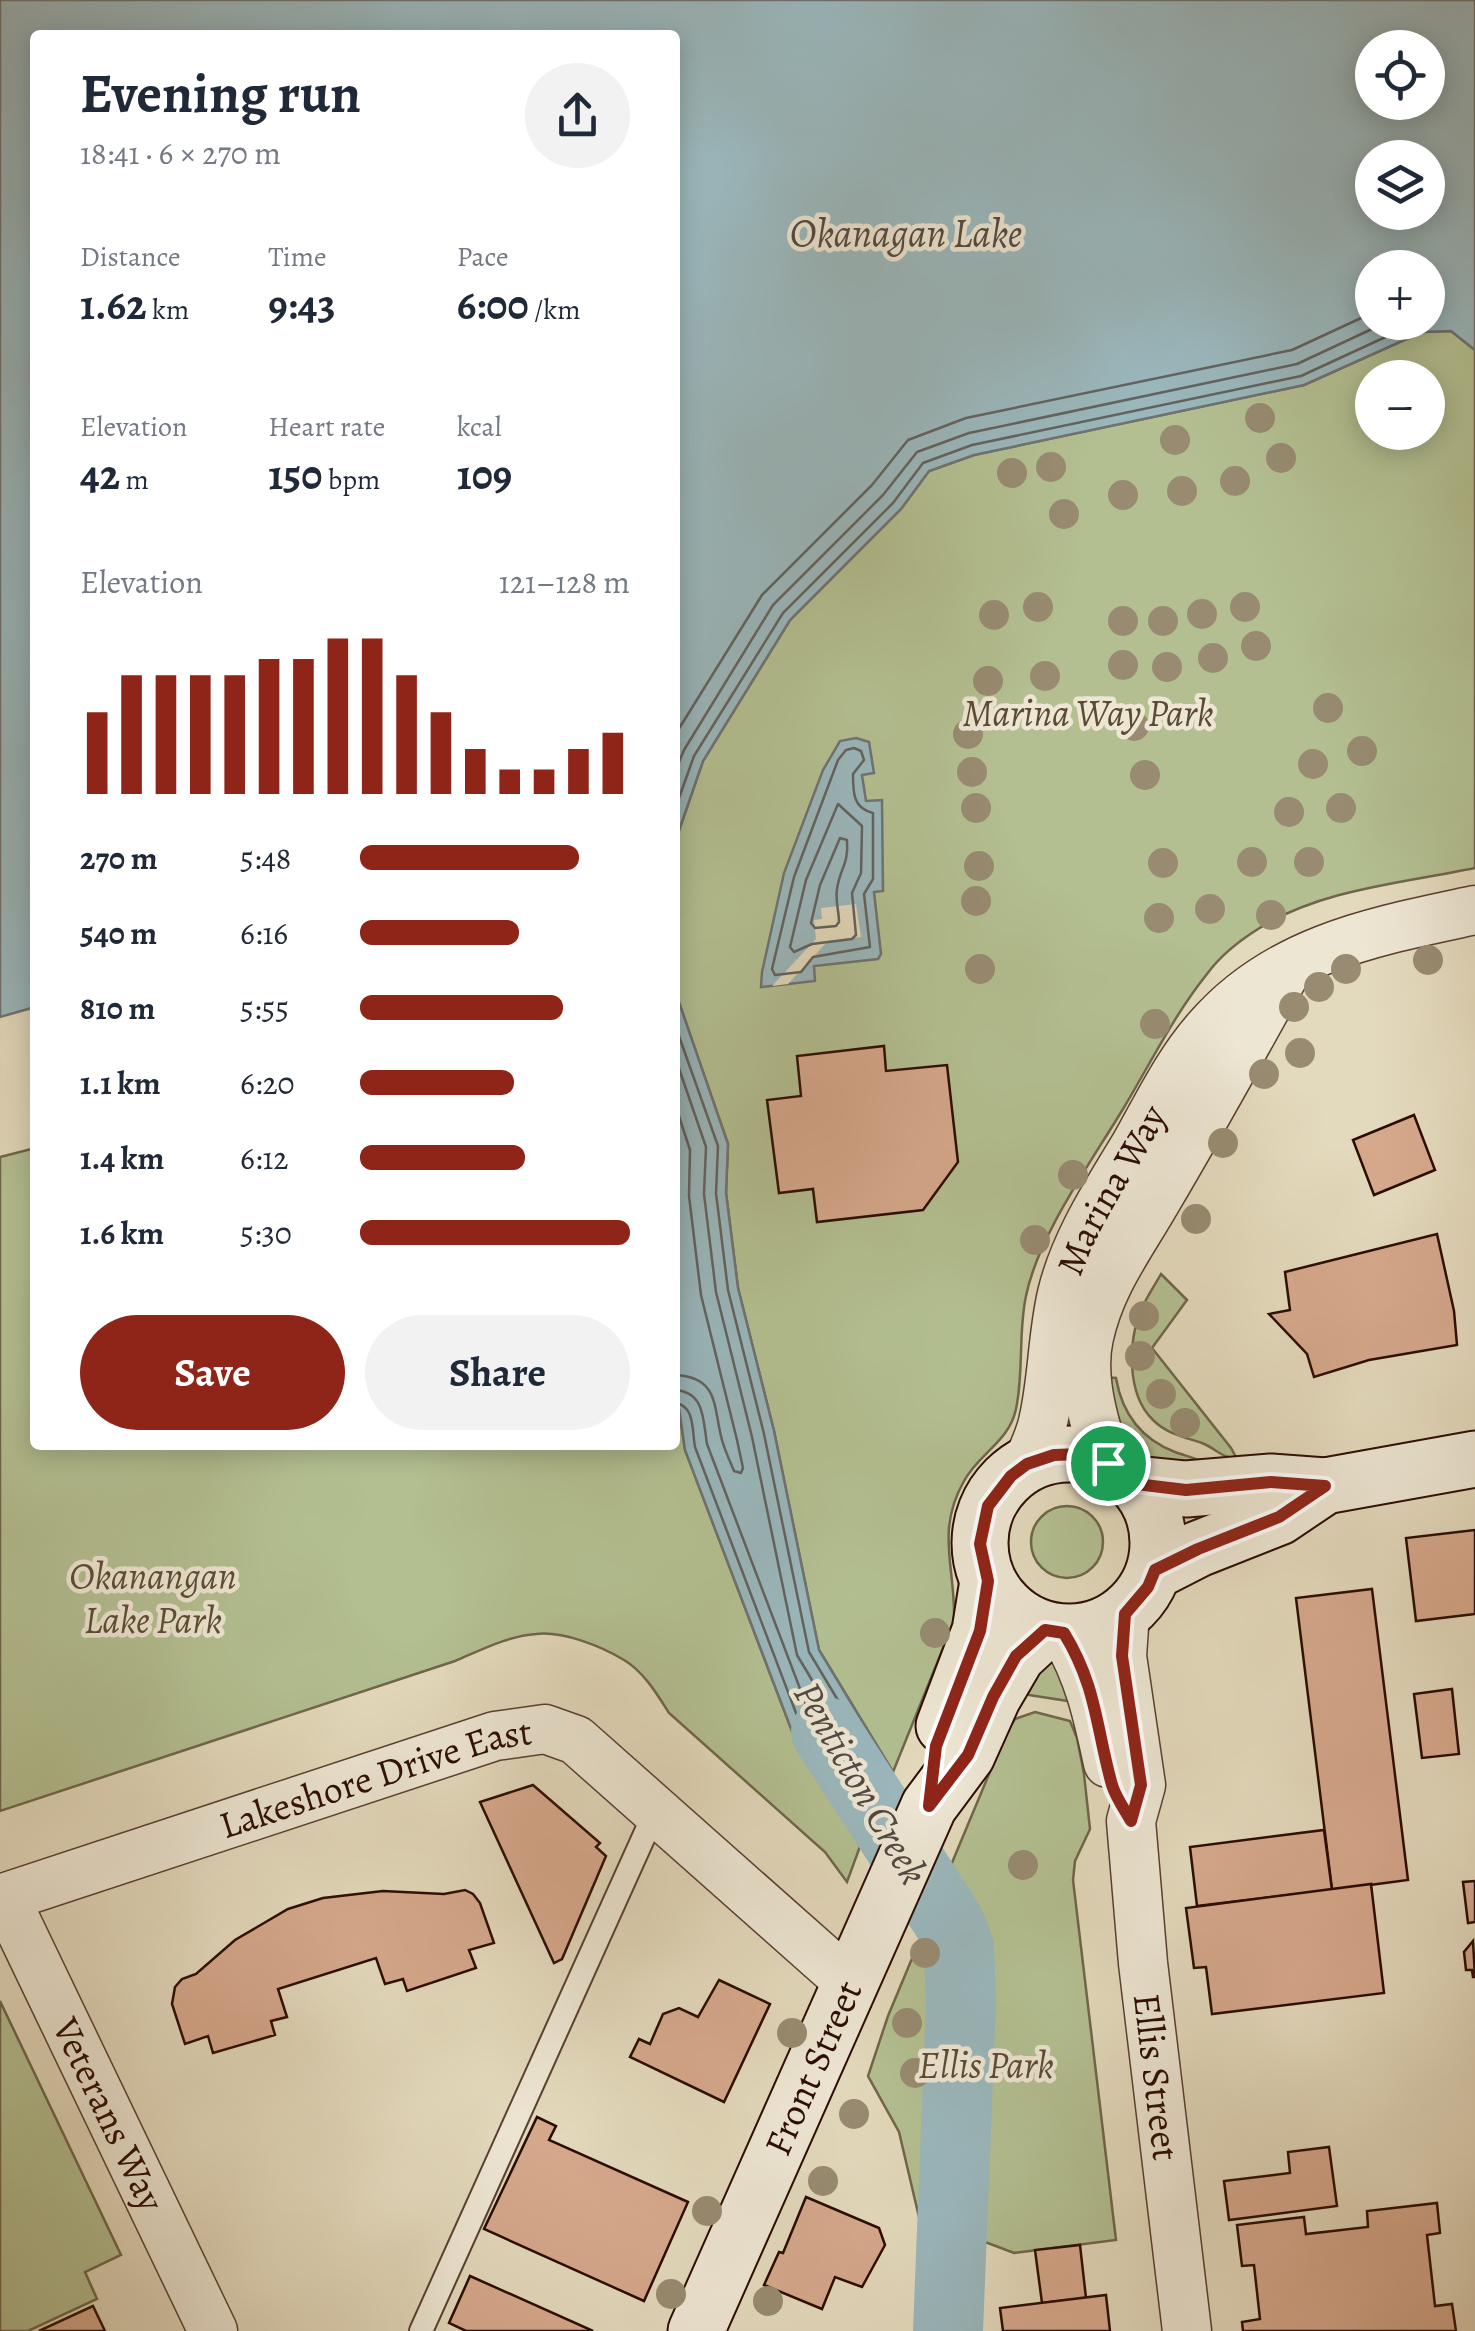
<!DOCTYPE html>
<html lang="en">
<head>
<meta charset="utf-8">
<style>
  :root { --surface:#fff; --page:#f2f2f3; --text:#1f2937; --muted:#747a83; --accent:#8f2418 }
  body { margin:0; font-family:Alegreya,serif; background:var(--page); color:var(--text); height:100vh; display:flex; flex-direction:column; font-size:38px; white-space:nowrap }
  * { box-sizing:border-box; margin:0 }
  p { font-size:32px; color:var(--muted) }
  .icon { flex:none; width:55px; height:55px; fill:none; stroke:currentColor; stroke-width:2; stroke-linecap:round; stroke-linejoin:round }
  .map { position:relative; flex:1; overflow:hidden }
  .drawer { position:absolute; left:30px; top:30px; width:650px; height:1420px; display:flex; flex-direction:column; background:var(--surface); border-radius:10px; box-shadow:0 5px 25px #0003 }
  .drawer>* { flex:none }
  .fabs { position:absolute; left:1355px; top:30px; display:grid; gap:20px }
  .fabs a { display:grid; place-items:center; width:90px; height:90px; border-radius:50%; background:var(--surface); box-shadow:0 5px 25px #0003; font-size:50px }
  .pin { position:absolute; display:grid; place-items:center; width:85px; height:85px; color:#fff; margin:-42px; border:5px solid #fff; border-radius:50%; box-shadow:0 2px 10px #0007 }
  .round { display:grid; place-items:center; flex:none; width:105px; height:105px; border-radius:52px; background:var(--page) }
  .summary { display:flex; align-items:center; justify-content:space-between; height:170px; padding:0 50px }
  h1 { font-size:55px; font-weight:700; line-height:75px }
  .metrics { display:grid; grid-template-columns:repeat(3,1fr); gap:15px; height:170px; padding:10px 50px }
  .metrics div { display:grid; align-content:center }
  .metrics b { font-size:42px; font-weight:700 }
  .metrics small { font-size:28px; font-weight:400 }
  .metrics p { font-size:28px }
  .chart { height:280px; padding:20px 50px }
  .chart p { display:flex; justify-content:space-between }
  .chart svg { width:100%; height:180px; margin-top:10px; stroke:var(--accent); stroke-width:6 }
  .button { display:flex; gap:20px; margin-top:auto; padding:20px 50px }
  .button a { flex:1; height:115px; border-radius:60px; background:var(--accent); color:#fff; font-size:40px; font-weight:700; line-height:115px; text-align:center }
  .button a+a { background:var(--page); color:var(--text) }
  ul { padding:0 50px; list-style:none; font-size:32px }
  li { display:grid; grid-template-columns:160px 120px 1fr; align-items:center; height:75px }
  li i { height:25px; border-radius:12px; background:var(--accent) }
  .map>svg:first-child { display:block }
  .green { fill:#b3bf91; stroke:#6f664a; stroke-width:2.5; fill-rule:evenodd }
  .water { fill:#9ab7bc; stroke:#6e7372; stroke-width:2.5; fill-rule:evenodd }
  .pier { fill:#e3d9bc }
  .lines { fill:none; stroke-linecap:round; stroke-linejoin:round }
  .shore { stroke:#62625f; stroke-width:2.5 }
  .river { stroke:#9ab7bc; stroke-width:70 }
  .building { fill:#d6a88c; stroke:#2b0c02; stroke-width:2.5 }
  .lane-casing { stroke:#593f30; stroke-width:26 }
  .street-casing { stroke:#593f30; stroke-width:51 }
  .secondary-casing { stroke:#2b0c02; stroke-width:59 }
  .lane { stroke:#ede6d3; stroke-width:22 }
  .street { stroke:#ede6d3; stroke-width:48 }
  .secondary { stroke:#ede6d3; stroke-width:55 }
  .tree { fill:#988b71 }
  .route-casing { stroke:#fff; stroke-width:20 }
  .route { stroke:#8f2418; stroke-width:12 }
  .labels { text-anchor:middle; dominant-baseline:central; stroke-width:9; stroke-linejoin:round; paint-order:stroke }
  .park-label { font-size:38px; font-style:italic; fill:#5b4b34; stroke:#ede6d3 }
  .street-label { font-size:38px; fill:#2b0c02; stroke:#ede6d3 }
  .water-label { font-size:40px; font-style:italic; fill:#524843; stroke:#ede6d3 }
</style>
</head>
<body>
<div class="map">
<svg width="1475" height="2331" viewBox="0 0 1475 2331">
  <rect width="100%" height="100%" fill="#e3d9bc"/>
  <filter id="stains"><feTurbulence type="fractalNoise" baseFrequency=".002" numOctaves="4"/><feColorMatrix values="0 0 0 0 .2 0 0 0 0 .09 0 0 0 0 .02 0 0 0 .5 -.17"/></filter>
  <radialGradient id="worn" r=".72"><stop offset=".6" stop-color="#630" stop-opacity="0"/><stop offset="1" stop-color="#630" stop-opacity=".3"/></radialGradient>
  <g class="green">
    <path d="M1451,331l24,19v518c-72,15 -154,21 -217,61 -19,12 -38,27 -51,45 -33,41 -57,90 -84,135 -32,53 -85,127 -97,187 -8,37 -2,76 -10,113 -7,33 -37,44 -52,72 -29,51 -8,87 -10,140l-61,151 -74,-122 -45,-219 -36,-143 -12,-95 2,-49 -53,-153v-149l28,-81 87,-141 111,-111 28,-38 45,-16 330,-70 118,-53zM1372,378h56v54h-56z"/>
    <path d="M35,1148v297h640v-64l10,69 113,297 64,94 -15,41 -22,-30 -156,-139c-12,-19 -25,-41 -45,-53 -23,-14 -61,-29 -88,-26 -28,2 -55,16 -81,27l-455,150v-654z"/>
    <path d="M1161,1274l26,26 -35,48 79,100 6,11c-15,-1 -22,-11 -35,-16 -18,-6 -35,-9 -49,-23 -27,-26 -25,-80 -11,-112 5,-12 13,-23 19,-34z"/>
    <path d="M1101,1377l15,1c6,35 25,61 59,74 10,4 21,5 30,12 -13,1 -34,7 -47,4 -40,-10 -48,-58 -57,-91z"/>
    <circle cx="1067" cy="1542" r="36"/>
    <path d="M1046,1650l35,53 -72,-11z"/>
    <path d="M1035,1712l35,9 7,17 7,36 6,55 -15,32 -2,19 43,360 -102,13 -95,-36 -20,-85 -31,-56 20,-60 119,-285 8,-12z"/>
    <path d="M0,2001l121,254 -36,17 12,27 -69,32h-28z"/>
  </g>
  <g class="water">
    <path d="M0,0h1475v350l-24,-19 -29,1 -118,53 -330,70 -45,16 -28,38 -111,111 -87,141 -28,81v-807h-640v972l-35,10zM1372,48h56v54h-56zM1372,158h56v54h-56zM1372,268h56v54h-56z"/>
    <path d="M856,738l13,4 5,31 -12,2 4,26 16,-1 1,91 -9,1 7,62 -3,5 -64,7 1,15 -54,6 1,-15 22,-99 39,-103 17,-29z"/>
    <path d="M675,991l53,153 -2,49 12,95 36,143 45,219 74,122 -30,69 -65,-94 -113,-297 -10,-69z"/>
  </g>
  <path class="pier" d="M856,904l5,33 -33,4 -40,43 -16,2 44,-47 -2,-19 8,-1 -1,-11z"/>
  <g class="lines">
    <g class="shore">
      <path d="M675,735l87,-140 110,-110 36,-45 58,-22 326,-68 80,-37"/>
      <path d="M854,748l7,3 3,9 -11,14c0,19 0,34 20,39v66l-9,15 6,53 -57,10 -12,15 -26,3 -3,-6 22,-92 44,-117 8,-10z"/>
      <path d="M675,772l9,-22 89,-145 110,-110 34,-43 52,-19 328,-69 90,-42"/>
      <path d="M838,804l24,22 -1,47 -9,20 4,42 -4,4 -40,5 -18,8 -4,-5 16,-67z"/>
      <path d="M675,809l19,-53 89,-143 110,-110 30,-40 49,-18 329,-69 117,-54"/>
      <path d="M840,838l7,2c2,24 -7,28 -10,49 -2,11 2,22 2,33l-3,4 -21,2 -4,-5 9,-38z"/>
      <path d="M675,1025l43,121 -2,47 12,97 36,144 45,218 72,120 -19,43 -6,-2 -49,-71 -112,-295c-3,-16 0,-42 -20,-44"/>
      <path d="M675,1057l31,90 -2,47 12,98 36,145 45,218 70,117 -7,18 -6,-2 -36,-52 -111,-292c-4,-24 -2,-52 -32,-54"/>
      <path d="M675,1104l15,46 -1,46 12,99 36,145 6,28 -2,5 -7,-2c-4,-10 -9,-20 -12,-31 -9,-32 -2,-63 -47,-65"/>
    </g>
    <path class="river" d="M826,1732l123,190 10,25 2,57 -13,327"/>
  </g>
  <g class="building">
    <path d="M884,1046l2,25 61,-6 11,97 -35,48 -106,12 -4,-33 -34,4 -12,-93 34,-4 -4,-40z"/>
    <path d="M1414,1115l21,55 -61,25 -21,-55z"/>
    <path d="M1437,1234l17,77 3,34 -88,15 -55,17 -7,-23 -38,-40 21,-4 -5,-38z"/>
    <path d="M1475,1530v84l-59,7 -10,-83z"/>
    <path d="M1372,1589l36,291 -76,10 -36,-292z"/>
    <path d="M1452,1689l7,65 -37,4 -8,-64z"/>
    <path d="M533,1785l67,58 -4,4 10,9 -44,103 -8,4 -74,-161z"/>
    <path d="M1324,1830l8,60 -135,16 -7,-59z"/>
    <path d="M1475,1881v41l-7,1 -5,-41z"/>
    <path d="M1371,1884l13,109 -172,21 -6,-47 -12,1 -8,-60z"/>
    <path d="M465,1890l8,4 7,9 14,40 -25,7 7,18 -69,23 -4,-12 -18,5 -9,-26 -98,31 9,28 -16,4 4,14 -62,18 -5,-17 -23,8 -13,-40 3,-17 7,-8 14,-5 39,-34 53,-31 35,-11 60,-7 61,3z"/>
    <path d="M1473,1941l2,36h-2l-1,-7h-6l-2,-18z"/>
    <path d="M719,1980l51,24 -46,98 -94,-45 9,-18 11,5 13,-30 16,-6 19,9z"/>
    <path d="M537,2117l19,9 -7,14 139,62 -44,99 -160,-72z"/>
    <path d="M1329,2147l8,59 -108,14 -5,-39 66,-8 -2,-21z"/>
    <path d="M806,2197l73,31 6,17 -23,42 -27,-10 -13,32 -58,-24 15,-33 4,1z"/>
    <path d="M1437,2203l3,30 -13,2 8,71 17,-2 4,27h-213l-1,-9 18,-3 -6,-54 -12,1 -5,-41 67,-8 2,17 62,-7 -1,-16z"/>
    <path d="M1080,2245l6,53 -44,5 -7,-53z"/>
    <path d="M470,2276l123,55h-127l-17,-8z"/>
    <path d="M1106,2295l4,36h-107l-3,-23z"/>
    <path d="M93,2306l12,25h-66z"/>
  </g>
  <g class="lines">
    <g class="lane-casing">
      <path id="lane" d="M421,2331l234,-519"/>
    </g>
    <g class="street-casing">
      <g id="street">
        <path d="M1108,1463c-14,-37 -28,-86 -19,-126 11,-52 41,-91 67,-136 44,-74 86,-150 128,-226"/>
        <path id="s1" d="M1027,1464c6,-13 13,-28 16,-42 10,-42 9,-86 19,-128 13,-54 46,-103 74,-150 22,-39 43,-83 73,-116 70,-80 168,-97 266,-118"/>
        <path id="s2" d="M1125,1613l-3,43 19,129 -10,36 12,142 44,368"/>
        <path d="M1064,1633c25,41 34,83 44,130"/>
        <path id="s3" d="M5,1898l208,433"/>
        <path id="s4" d="M0,1899l495,-163 50,-7 31,11 274,243"/>
      </g>
    </g>
    <g class="secondary-casing">
      <g id="secondary">
        <circle cx="1069" cy="1543" r="89"/>
        <path d="M1136,1484l50,5 85,-7 54,4 150,-27"/>
        <path d="M1155,1571l43,-22 81,-32 46,-31"/>
        <path d="M944,1726l36,-95 8,-50"/>
        <path id="s5" d="M696,2331l233,-525 38,-51 26,-58 24,-41 28,-26"/>
      </g>
    </g>
    <use href="#lane" class="lane"/>
    <use href="#street" class="street"/>
    <use href="#secondary" class="secondary"/>
  </g>
  <g class="tree">
    <circle cx="1260" cy="418" r="15"/>
    <circle cx="1175" cy="440" r="15"/>
    <circle cx="1281" cy="458" r="15"/>
    <circle cx="1051" cy="467" r="15"/>
    <circle cx="1012" cy="473" r="15"/>
    <circle cx="1235" cy="481" r="15"/>
    <circle cx="1182" cy="491" r="15"/>
    <circle cx="1123" cy="495" r="15"/>
    <circle cx="1064" cy="514" r="15"/>
    <circle cx="1038" cy="607" r="15"/>
    <circle cx="1245" cy="607" r="15"/>
    <circle cx="1202" cy="614" r="15"/>
    <circle cx="994" cy="615" r="15"/>
    <circle cx="1123" cy="621" r="15"/>
    <circle cx="1163" cy="621" r="15"/>
    <circle cx="1256" cy="646" r="15"/>
    <circle cx="1213" cy="658" r="15"/>
    <circle cx="1123" cy="665" r="15"/>
    <circle cx="1167" cy="667" r="15"/>
    <circle cx="1045" cy="676" r="15"/>
    <circle cx="988" cy="681" r="15"/>
    <circle cx="1328" cy="708" r="15"/>
    <circle cx="1134" cy="726" r="15"/>
    <circle cx="968" cy="734" r="15"/>
    <circle cx="1362" cy="751" r="15"/>
    <circle cx="1313" cy="764" r="15"/>
    <circle cx="972" cy="772" r="15"/>
    <circle cx="1145" cy="775" r="15"/>
    <circle cx="976" cy="808" r="15"/>
    <circle cx="1341" cy="808" r="15"/>
    <circle cx="1289" cy="812" r="15"/>
    <circle cx="1252" cy="862" r="15"/>
    <circle cx="1309" cy="862" r="15"/>
    <circle cx="1163" cy="863" r="15"/>
    <circle cx="979" cy="866" r="15"/>
    <circle cx="976" cy="901" r="15"/>
    <circle cx="1210" cy="909" r="15"/>
    <circle cx="1271" cy="915" r="15"/>
    <circle cx="1159" cy="918" r="15"/>
    <circle cx="1428" cy="960" r="15"/>
    <circle cx="980" cy="969" r="15"/>
    <circle cx="1346" cy="969" r="15"/>
    <circle cx="1319" cy="987" r="15"/>
    <circle cx="1294" cy="1007" r="15"/>
    <circle cx="1155" cy="1024" r="15"/>
    <circle cx="1300" cy="1053" r="15"/>
    <circle cx="1264" cy="1074" r="15"/>
    <circle cx="1223" cy="1143" r="15"/>
    <circle cx="1073" cy="1175" r="15"/>
    <circle cx="1196" cy="1219" r="15"/>
    <circle cx="1035" cy="1240" r="15"/>
    <circle cx="1144" cy="1316" r="15"/>
    <circle cx="1140" cy="1356" r="15"/>
    <circle cx="1161" cy="1394" r="15"/>
    <circle cx="1185" cy="1423" r="15"/>
    <circle cx="935" cy="1633" r="15"/>
    <circle cx="1023" cy="1865" r="15"/>
    <circle cx="925" cy="1953" r="15"/>
    <circle cx="907" cy="2023" r="15"/>
    <circle cx="792" cy="2033" r="15"/>
    <circle cx="915" cy="2073" r="15"/>
    <circle cx="854" cy="2114" r="15"/>
    <circle cx="823" cy="2181" r="15"/>
    <circle cx="707" cy="2211" r="15"/>
    <circle cx="671" cy="2294" r="15"/>
    <circle cx="768" cy="2301" r="15"/>
  </g>
  <g class="lines">
    <g class="route-casing">
      <path id="route" d="M1082,1454l26,9 28,21 50,6 85,-8 54,4 -46,31 -81,32 -43,21 -7,17 -23,27 -3,42 19,129 -10,36c-6,-11 -15,-23 -19,-36 -16,-57 -15,-98 -48,-152l-19,-3 -29,26 -23,41 -25,58 -39,51 7,-60 44,-115 8,-50 -8,-37 8,-38 23,-30 16,-12 27,-9z"/>
    </g>
    <use href="#route" class="route"/>
  </g>
  <g class="labels">
    <g class="park-label">
      <text x="1088" y="713">Marina Way Park</text>
      <text x="153" y="1576">Okanangan<tspan x="153" dy="44">Lake Park</tspan></text>
      <text x="986" y="2065">Ellis Park</text>
    </g>
    <g class="street-label">
      <text stroke="none"><textPath href="#s1" startOffset="290">Marina Way</textPath></text>
      <text stroke="none"><textPath href="#s4" startOffset="395">Lakeshore Drive East</textPath></text>
      <text stroke="none"><textPath href="#s5" startOffset="288">Front Street</textPath></text>
      <text stroke="none"><textPath href="#s2" startOffset="468">Ellis Street</textPath></text>
      <text stroke="none"><textPath href="#s3" startOffset="240">Veterans Way</textPath></text>
    </g>
    <g class="water-label">
      <text x="906" y="233">Okanagan Lake</text>
      <text transform="translate(861 1783) rotate(60)">Penticton Creek</text>
    </g>
  </g>
  <rect width="100%" height="100%" filter="url(#stains)"/>
  <rect width="100%" height="100%" fill="url(#worn)"/>
</svg>
<div class="fabs">
<a><svg class="icon" aria-label="locate" viewBox="0 0 24 24"><circle cx="12" cy="12" r="6"/><path d="M12 2v4M12 18v4M2 12h4M18 12h4"/></svg></a>
<a><svg class="icon" aria-label="layers" viewBox="0 0 24 24"><path d="M12 4l9 5-9 5-9-5zM3 14l9 5 9-5"/></svg></a>
<a>+</a>
<a>−</a>
</div>
<div class="pin" style="left:1108px;top:1463px;background:#1e9e55"><svg class="icon" aria-label="arrive" viewBox="0 0 24 24"><path d="M6 21V4h12l-3 4 3 4H6"/></svg></div>
<section class="drawer">
<div class="summary"><div><h1>Evening run</h1><p>18:41 · 6 × 270 m</p></div><a class="round"><svg class="icon" aria-label="share" viewBox="0 0 24 24"><path d="M12 15V3M7 8l5-5 5 5M5 13v7h14v-7"/></svg></a></div>
<div class="metrics">
<div><p>Distance</p><b>1.62<small> km</small></b></div>
<div><p>Time</p><b>9:43</b></div>
<div><p>Pace</p><b>6:00<small> /km</small></b></div>
</div>
<div class="metrics">
<div><p>Elevation</p><b>42<small> m</small></b></div>
<div><p>Heart rate</p><b>150<small> bpm</small></b></div>
<div><p>kcal</p><b>109</b></div>
</div>
<div class="chart"><p><span>Elevation</span>121–128 m</p>
<svg viewBox="0 0 160 44" preserveAspectRatio="none"><path d="M5 44V24M15 44V15M25 44V15M35 44V15M45 44V15M55 44V11M65 44V11M75 44V6M85 44V6M95 44V15M105 44V24M115 44V33M125 44V38M135 44V38M145 44V33M155 44V29"/></svg>
</div>
<ul>
<li><b>270 m</b>5:48<i style="width:81%"></i></li>
<li><b>540 m</b>6:16<i style="width:59%"></i></li>
<li><b>810 m</b>5:55<i style="width:75%"></i></li>
<li><b>1.1 km</b>6:20<i style="width:57%"></i></li>
<li><b>1.4 km</b>6:12<i style="width:61%"></i></li>
<li><b>1.6 km</b>5:30<i style="width:100%"></i></li>
</ul>
<div class="button"><a>Save</a><a>Share</a></div>
</section>
</div>
</body>
</html>
